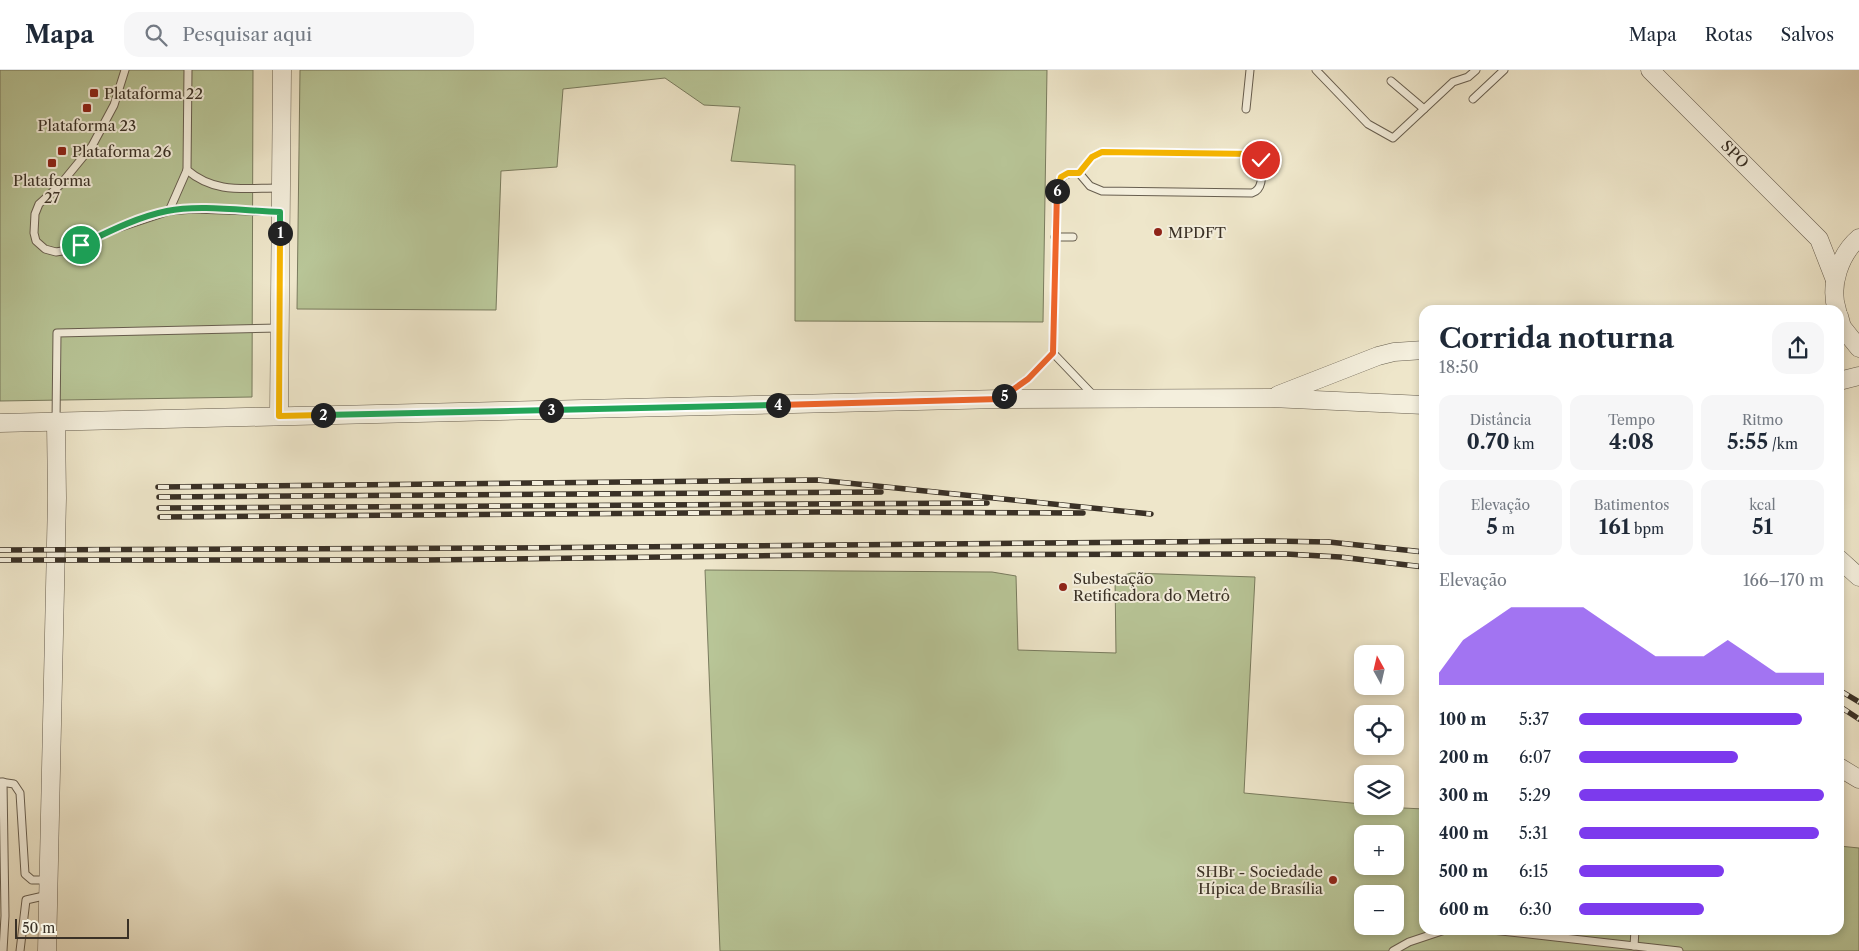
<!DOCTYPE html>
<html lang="pt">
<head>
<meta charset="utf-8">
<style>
  :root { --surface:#fff; --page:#f6f6f7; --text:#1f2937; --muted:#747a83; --line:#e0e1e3; --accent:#7c3aed }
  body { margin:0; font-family:"Libre Caslon Text",serif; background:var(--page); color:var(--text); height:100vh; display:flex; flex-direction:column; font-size:19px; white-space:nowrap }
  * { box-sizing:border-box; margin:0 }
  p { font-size:16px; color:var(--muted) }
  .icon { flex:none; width:28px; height:28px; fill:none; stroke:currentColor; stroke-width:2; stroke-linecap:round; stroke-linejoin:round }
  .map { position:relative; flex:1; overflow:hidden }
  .drawer { position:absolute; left:1419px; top:235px; width:425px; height:630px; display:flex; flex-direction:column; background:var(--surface); border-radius:15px; box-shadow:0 2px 8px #0003 }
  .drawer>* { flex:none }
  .needle { width:32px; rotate:352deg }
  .fabs { position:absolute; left:1354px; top:575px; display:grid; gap:10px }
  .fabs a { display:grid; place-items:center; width:50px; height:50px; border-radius:10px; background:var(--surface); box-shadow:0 2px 8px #0003; font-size:25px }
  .scale { position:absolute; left:15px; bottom:12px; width:114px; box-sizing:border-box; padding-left:5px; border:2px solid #3a3126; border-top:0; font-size:14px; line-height:18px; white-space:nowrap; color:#3a3126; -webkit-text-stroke:4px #f4efdd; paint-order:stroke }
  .pin { position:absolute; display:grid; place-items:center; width:42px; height:42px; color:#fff; margin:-21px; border:2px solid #fff; border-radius:50%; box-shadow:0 1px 5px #0007 }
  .km { position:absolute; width:25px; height:25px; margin:-12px; border-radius:50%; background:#222; color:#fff; font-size:14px; line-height:25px; text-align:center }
  .round { display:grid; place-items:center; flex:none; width:52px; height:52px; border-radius:15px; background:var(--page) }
  .summary { display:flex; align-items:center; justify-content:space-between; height:85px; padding:0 20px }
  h1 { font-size:28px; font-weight:700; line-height:38px }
  .figures { display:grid; grid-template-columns:repeat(3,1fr); gap:8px; height:85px; padding:5px 20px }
  .figures div { display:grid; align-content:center; border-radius:12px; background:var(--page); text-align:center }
  .figures b { font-size:21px; font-weight:700 }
  .figures small { font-size:14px; font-weight:400 }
  .figures p { font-size:14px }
  .chart { height:140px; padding:10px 20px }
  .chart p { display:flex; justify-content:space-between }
  .chart svg { width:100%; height:90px; margin-top:5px; fill:var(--accent); opacity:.7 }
  ul { padding:0 20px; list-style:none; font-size:16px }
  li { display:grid; grid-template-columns:80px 60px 1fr; align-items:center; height:38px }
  li i { height:12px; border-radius:6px; background:var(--accent) }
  header { display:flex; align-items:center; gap:30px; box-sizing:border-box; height:70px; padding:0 25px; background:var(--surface); border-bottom:1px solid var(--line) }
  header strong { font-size:24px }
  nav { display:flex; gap:28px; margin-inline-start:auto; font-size:18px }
  .search { width:350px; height:45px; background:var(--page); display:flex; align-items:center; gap:12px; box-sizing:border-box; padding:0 18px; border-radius:15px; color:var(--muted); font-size:19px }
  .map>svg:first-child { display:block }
  .green { fill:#b8c597; stroke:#797b5e; fill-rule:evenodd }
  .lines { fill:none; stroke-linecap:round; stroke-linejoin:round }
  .service-casing { stroke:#675e4f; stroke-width:9 }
  .tertiary-casing { stroke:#675e4f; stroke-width:19 }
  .service { stroke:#f4efdd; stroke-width:7 }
  .tertiary { stroke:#f4efdd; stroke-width:18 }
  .rail-casing { stroke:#3a3126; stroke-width:5.5 }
  .rail { stroke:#f4efdd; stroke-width:4; stroke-dasharray:11; stroke-linecap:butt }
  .split-1-casing { stroke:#fff; stroke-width:10 }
  .split-2-casing { stroke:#fff; stroke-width:10 }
  .split-3-casing { stroke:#fff; stroke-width:10 }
  .split-4-casing { stroke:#fff; stroke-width:10 }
  .split-5-casing { stroke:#fff; stroke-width:10 }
  .split-6-casing { stroke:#fff; stroke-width:10 }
  .split-7-casing { stroke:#fff; stroke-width:10 }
  .split-1 { stroke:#22a559; stroke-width:6 }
  .split-2 { stroke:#f5b400; stroke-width:6 }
  .split-3 { stroke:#22a559; stroke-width:6 }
  .split-4 { stroke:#22a559; stroke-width:6 }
  .split-5 { stroke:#f0652b; stroke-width:6 }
  .split-6 { stroke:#f0652b; stroke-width:6 }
  .split-7 { stroke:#f5b400; stroke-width:6 }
  .poi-dot { fill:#8f2418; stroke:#f4efdd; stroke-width:2 }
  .labels { text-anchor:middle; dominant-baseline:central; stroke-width:4; stroke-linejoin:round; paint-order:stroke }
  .poi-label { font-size:15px; fill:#3a3126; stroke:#f4efdd; text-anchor:start }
  .street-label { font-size:15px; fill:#3a3126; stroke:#f4efdd }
</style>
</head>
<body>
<header>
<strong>Mapa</strong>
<div class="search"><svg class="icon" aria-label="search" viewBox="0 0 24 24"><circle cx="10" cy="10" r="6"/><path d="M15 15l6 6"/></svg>Pesquisar aqui</div>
<nav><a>Mapa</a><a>Rotas</a><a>Salvos</a></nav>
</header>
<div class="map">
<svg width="1859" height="881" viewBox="0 0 1859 881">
  <rect width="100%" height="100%" fill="#eee6ca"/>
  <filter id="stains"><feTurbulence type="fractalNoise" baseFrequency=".004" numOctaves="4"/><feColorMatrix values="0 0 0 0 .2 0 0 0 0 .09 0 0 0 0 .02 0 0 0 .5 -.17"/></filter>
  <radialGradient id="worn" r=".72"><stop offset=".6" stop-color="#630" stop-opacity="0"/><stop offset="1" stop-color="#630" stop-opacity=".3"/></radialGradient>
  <g class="green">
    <path d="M0,0h253l-1,327 -252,4z"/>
    <path d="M300,0h747l-4,252 -248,-1v-156l-64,-4 9,-54 -36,-2 -39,-27 -102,11 -6,78 -56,4 -5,139 -199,-1z"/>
    <path d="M705,500l287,2 24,4 2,74 98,3 -1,-75 16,-5 124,4 -11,216 118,11v2l62,3v121h415v-84l20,2v103h-1139zM1362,764h33v32h-33zM1362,824h33v32h-33z"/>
  </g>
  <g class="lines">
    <g class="service-casing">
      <g id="service">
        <path d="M125,0l-11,35 -22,41 -32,39 -21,19 -4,10 -1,19 2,8 9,8 11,3 12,-2 47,-21 54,-18 25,-2 86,3"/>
        <path d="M188,0l-1,100c28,24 58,18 92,18"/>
        <path d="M1316,0l52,54 25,14 60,-56 15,-5 8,-7"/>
        <path d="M1391,11l33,28"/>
        <path d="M1473,29l31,-29"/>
        <path d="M1246,39l4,-39"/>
        <path d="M1102,82l153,2 6,6c0,11 4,29 -9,33l-150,-2 -12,-5 -11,-13 13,-16z"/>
        <path d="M169,141l18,-41"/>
        <path d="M1055,167h18"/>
        <path d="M1053,283l42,44"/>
        <path d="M1005,325l23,-16 25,-26 4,-168c5,-11 10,-12 22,-12"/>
        <path d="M56,352l1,-89 222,-5"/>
        <path d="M0,712l14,2 6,9 5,81 7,6h15"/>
        <path d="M3,712l2,134 -2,35"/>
        <path d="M1492,860l187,21"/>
        <path d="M1634,876l1,-16"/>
        <path d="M20,881l6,-51 22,-5"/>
        <path d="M1393,881l16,-9 36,-12"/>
      </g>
    </g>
    <g class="tertiary-casing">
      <g id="tertiary">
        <path d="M1650,0l169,169 16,41"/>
        <path d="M1837,240c-8,-24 3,-56 22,-72"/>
        <path d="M1839,246l3,11 17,21"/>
        <path d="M1839,311l20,-5"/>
        <path d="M1278,325l100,-39 16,-4 30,-2"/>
        <path d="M279,346l3,-346"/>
        <path d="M0,353l1000,-24 271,-1 153,7"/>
        <path d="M1839,489l20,18"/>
        <path d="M1839,697l20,12"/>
        <path d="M47,881l10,-453 -1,-75"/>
      </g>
    </g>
    <use href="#service" class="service"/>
    <use href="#tertiary" class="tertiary"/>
    <g class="rail-casing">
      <g id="rail">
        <path d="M158,417l660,-7 333,34"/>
        <path d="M159,427l722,-5"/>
        <path d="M159,438l828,-5"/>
        <path d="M160,447l658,-5 265,1"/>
        <path d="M0,480l510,-2 756,-7 63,1 95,10"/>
        <path d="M0,490h426l390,-5 470,-1 54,3 84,10"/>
        <path d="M1839,620l20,12"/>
        <path d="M1839,636l20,13"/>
      </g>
    </g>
    <use href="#rail" class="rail"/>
  </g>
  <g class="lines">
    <g class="split-1-casing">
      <path id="split-1" d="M81,175c27,-13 56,-28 86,-34 32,-7 79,0 113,1v21"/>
    </g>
    <g class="split-2-casing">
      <path id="split-2" d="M280,163l-1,183 44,-1"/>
    </g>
    <g class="split-3-casing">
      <path id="split-3" d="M323,345l228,-5"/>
    </g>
    <g class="split-4-casing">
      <path id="split-4" d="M551,340l227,-5"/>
    </g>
    <g class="split-5-casing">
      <path id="split-5" d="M778,335l222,-6 4,-3"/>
    </g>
    <g class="split-6-casing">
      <path id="split-6" d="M1004,326l24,-17 25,-26 4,-162"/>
    </g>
    <g class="split-7-casing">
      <path id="split-7" d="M1057,121l4,-14 7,-4h11l13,-16 10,-5 153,2 6,6"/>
    </g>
    <use href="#split-1" class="split-1"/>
    <use href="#split-2" class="split-2"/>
    <use href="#split-3" class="split-3"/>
    <use href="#split-4" class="split-4"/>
    <use href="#split-5" class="split-5"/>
    <use href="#split-6" class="split-6"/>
    <use href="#split-7" class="split-7"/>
  </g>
  <g class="poi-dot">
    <rect x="89" y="18" width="10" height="10" rx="2.5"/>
    <rect x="82" y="33" width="10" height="10" rx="2.5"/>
    <rect x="57" y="76" width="10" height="10" rx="2.5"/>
    <rect x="47" y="88" width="10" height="10" rx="2.5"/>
    <circle cx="1158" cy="162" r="5"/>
    <circle cx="1063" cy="517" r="5"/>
    <circle cx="1333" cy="810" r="5"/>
  </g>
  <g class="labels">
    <g class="poi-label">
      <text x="104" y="23">Plataforma 22</text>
      <text x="87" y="55" text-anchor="middle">Plataforma 23</text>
      <text x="72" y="81">Plataforma 26</text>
      <text x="52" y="110" text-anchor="middle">Plataforma<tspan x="52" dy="17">27</tspan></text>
      <text x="1168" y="162">MPDFT</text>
      <text x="1073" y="508">Subestação<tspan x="1073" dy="17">Retificadora do Metrô</tspan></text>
      <text x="1323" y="801" text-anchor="end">SHBr - Sociedade<tspan x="1323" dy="17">Hípica de Brasília</tspan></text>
    </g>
    <g class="street-label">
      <text transform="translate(1735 84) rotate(45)">SPO</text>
    </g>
  </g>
  <rect width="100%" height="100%" filter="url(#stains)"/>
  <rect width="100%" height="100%" fill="url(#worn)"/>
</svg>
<div class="fabs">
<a><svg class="needle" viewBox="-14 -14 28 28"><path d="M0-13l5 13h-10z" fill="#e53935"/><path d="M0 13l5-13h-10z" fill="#747a83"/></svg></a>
<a><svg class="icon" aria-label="locate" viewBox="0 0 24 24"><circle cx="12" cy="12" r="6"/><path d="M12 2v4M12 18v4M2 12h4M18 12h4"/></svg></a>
<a><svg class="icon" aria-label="layers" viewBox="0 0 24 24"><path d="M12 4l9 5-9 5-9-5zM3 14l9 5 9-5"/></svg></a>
<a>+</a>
<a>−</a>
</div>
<div class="scale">50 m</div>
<div class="pin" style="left:81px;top:175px;background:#1e9e55"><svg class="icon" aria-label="arrive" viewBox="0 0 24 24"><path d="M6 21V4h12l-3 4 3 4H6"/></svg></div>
<div class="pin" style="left:1261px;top:90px;background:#d93025"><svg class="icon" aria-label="check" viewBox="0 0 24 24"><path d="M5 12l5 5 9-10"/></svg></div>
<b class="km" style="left:280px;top:163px">1</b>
<b class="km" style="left:323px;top:345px">2</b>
<b class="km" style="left:551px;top:340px">3</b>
<b class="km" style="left:778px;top:335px">4</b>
<b class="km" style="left:1004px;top:326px">5</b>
<b class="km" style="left:1057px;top:121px">6</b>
<section class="drawer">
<div class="summary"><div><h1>Corrida noturna</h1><p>18:50</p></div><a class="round"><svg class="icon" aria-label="share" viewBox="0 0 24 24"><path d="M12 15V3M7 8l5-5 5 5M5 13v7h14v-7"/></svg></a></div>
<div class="figures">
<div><p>Distância</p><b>0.70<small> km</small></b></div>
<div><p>Tempo</p><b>4:08</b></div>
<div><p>Ritmo</p><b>5:55<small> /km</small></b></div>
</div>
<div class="figures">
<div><p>Elevação</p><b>5<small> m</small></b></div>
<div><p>Batimentos</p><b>161<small> bpm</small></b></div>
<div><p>kcal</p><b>51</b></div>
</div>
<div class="chart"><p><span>Elevação</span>166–170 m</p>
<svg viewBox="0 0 160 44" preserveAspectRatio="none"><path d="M0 44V38L10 22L20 14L30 6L40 6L50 6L60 6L70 14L80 22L90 30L100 30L110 30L120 22L130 30L140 38L150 38L160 38V44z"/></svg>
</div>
<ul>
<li><b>100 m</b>5:37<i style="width:91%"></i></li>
<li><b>200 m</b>6:07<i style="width:65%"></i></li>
<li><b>300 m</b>5:29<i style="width:100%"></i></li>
<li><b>400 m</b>5:31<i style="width:98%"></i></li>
<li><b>500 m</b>6:15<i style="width:59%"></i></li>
<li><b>600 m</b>6:30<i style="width:51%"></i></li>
</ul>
</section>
</div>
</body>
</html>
